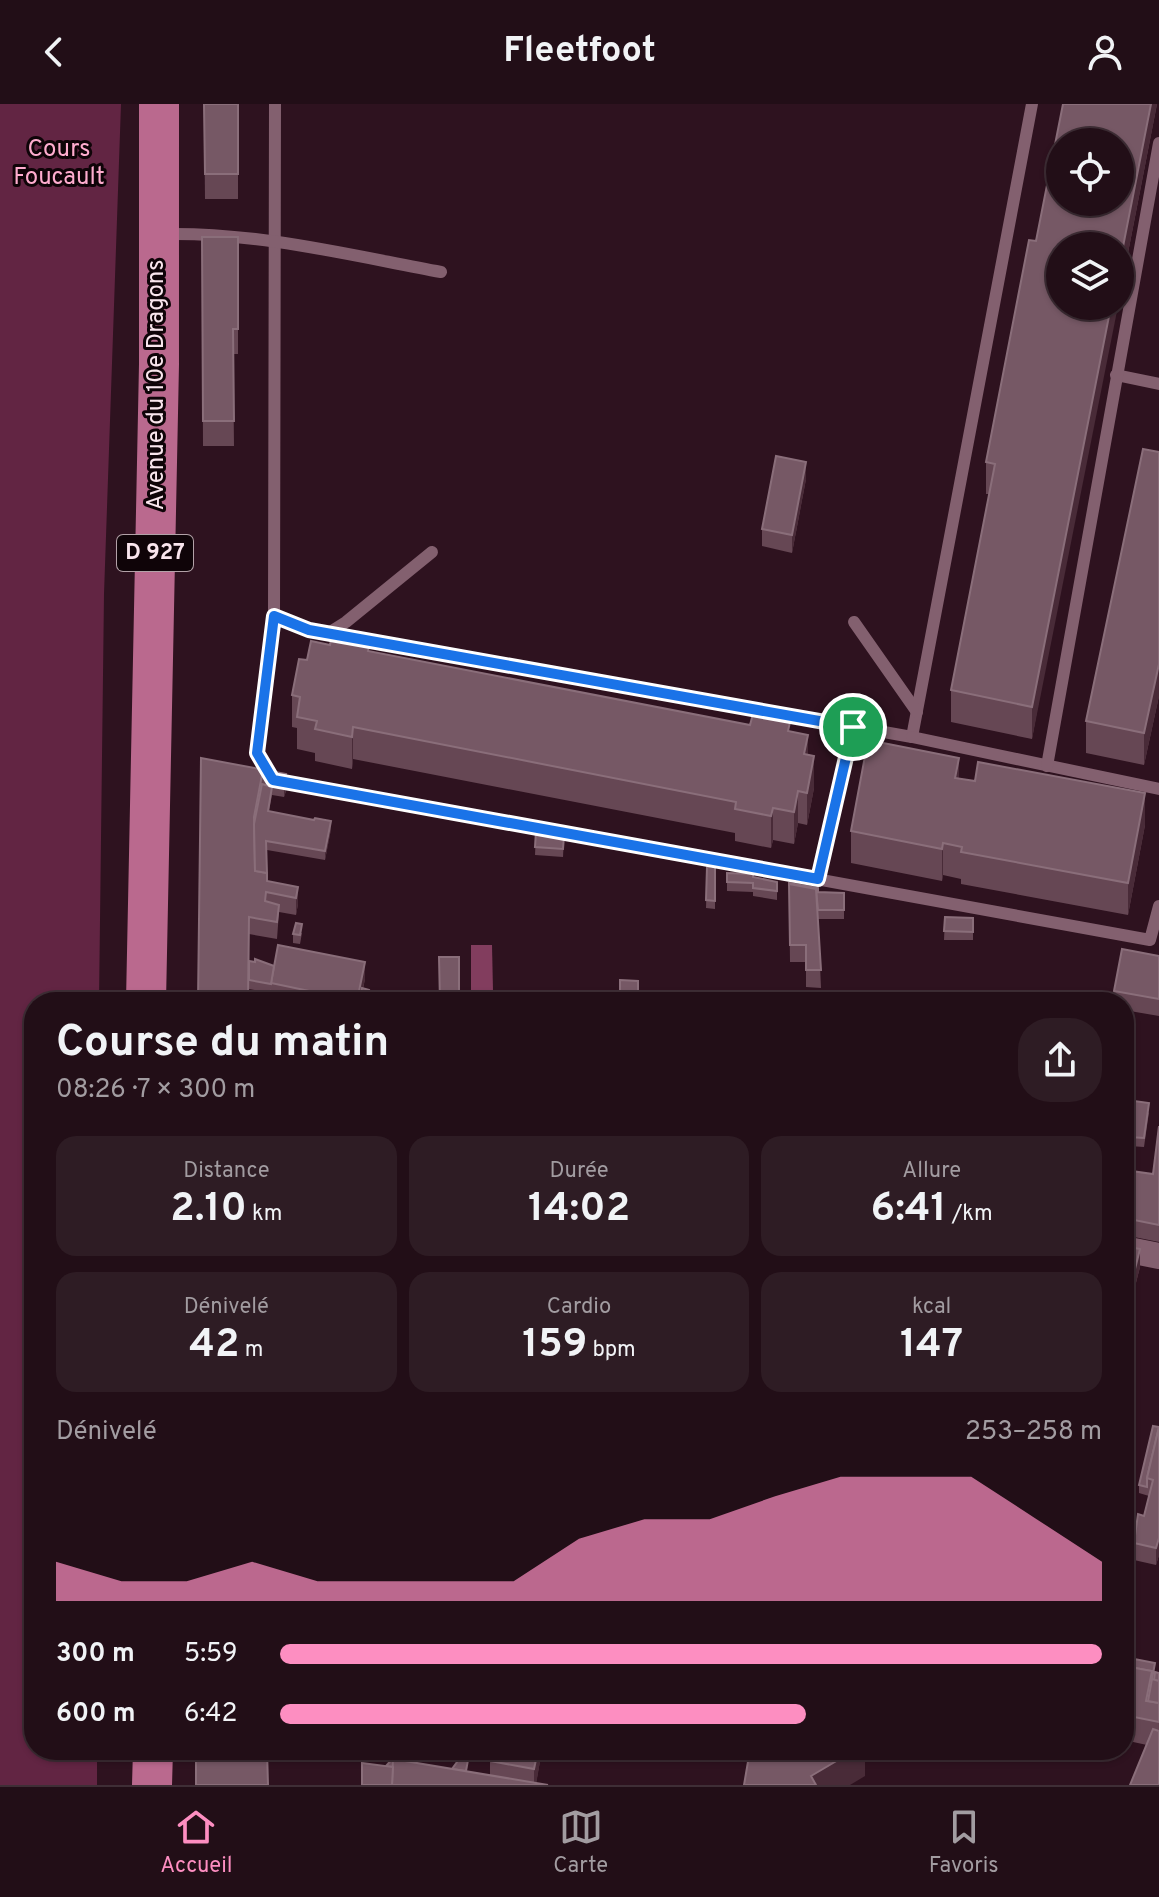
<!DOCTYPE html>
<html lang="fr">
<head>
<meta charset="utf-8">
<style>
  :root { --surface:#220e17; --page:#2e1c24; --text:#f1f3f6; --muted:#a29ca1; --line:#3f2e36; --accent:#fd8ec1 }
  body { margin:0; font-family:Overpass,sans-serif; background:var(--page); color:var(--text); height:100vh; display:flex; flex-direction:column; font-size:30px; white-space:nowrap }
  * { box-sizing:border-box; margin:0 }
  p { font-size:26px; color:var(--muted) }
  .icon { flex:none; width:44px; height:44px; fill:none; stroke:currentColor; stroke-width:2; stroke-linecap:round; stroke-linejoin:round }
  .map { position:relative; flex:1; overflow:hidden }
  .panel { position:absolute; left:24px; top:888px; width:1110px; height:768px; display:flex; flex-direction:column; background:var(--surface); border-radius:32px; box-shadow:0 2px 6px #0004,0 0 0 2px var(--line) }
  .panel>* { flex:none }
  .tools { position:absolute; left:1046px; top:24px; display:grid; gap:16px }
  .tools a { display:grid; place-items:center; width:88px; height:88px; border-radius:50%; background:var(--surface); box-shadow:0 2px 6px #0004,0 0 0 2px var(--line); font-size:40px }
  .pin { position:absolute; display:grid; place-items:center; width:68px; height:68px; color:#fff; margin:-34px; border:4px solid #fff; border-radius:50%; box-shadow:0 2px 8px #0007 }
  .round { display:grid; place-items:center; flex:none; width:84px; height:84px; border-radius:32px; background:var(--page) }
  .head { display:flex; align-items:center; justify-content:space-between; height:136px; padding:0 32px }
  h1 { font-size:44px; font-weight:700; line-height:60px }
  .metrics { display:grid; grid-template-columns:repeat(3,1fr); gap:12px; height:136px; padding:8px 32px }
  .metrics div { display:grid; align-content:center; border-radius:20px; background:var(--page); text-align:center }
  .metrics b { font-size:40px; font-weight:700 }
  .metrics small { font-size:22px; font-weight:400 }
  .metrics p { font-size:22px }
  .chart { height:224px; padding:16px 32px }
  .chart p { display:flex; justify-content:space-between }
  .chart svg { width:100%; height:144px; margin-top:8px; fill:var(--accent); opacity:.7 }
  ul { padding:0 32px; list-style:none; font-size:26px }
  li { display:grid; grid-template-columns:128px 96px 1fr; align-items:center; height:60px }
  li i { height:20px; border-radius:10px; background:var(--accent) }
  header { display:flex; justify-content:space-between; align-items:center; height:104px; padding:0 32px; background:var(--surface); font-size:36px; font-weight:700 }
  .dock { display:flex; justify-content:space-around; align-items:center; height:112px; border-top:2px solid var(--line); background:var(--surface); font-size:22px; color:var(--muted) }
  .dock a { display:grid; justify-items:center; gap:4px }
  .dock .selected { color:var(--accent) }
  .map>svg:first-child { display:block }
  .green { fill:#622543 }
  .water { fill:#823d5e }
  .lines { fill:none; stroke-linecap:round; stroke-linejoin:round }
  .lane { stroke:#83606f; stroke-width:12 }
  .street { stroke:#83606f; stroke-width:26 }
  .primary { stroke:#ba698e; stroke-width:40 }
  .wall { fill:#664754 }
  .shaded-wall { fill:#492b38 }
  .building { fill:#765865; stroke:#8a6e7a; stroke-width:2; fill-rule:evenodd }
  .route-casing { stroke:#fff; stroke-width:16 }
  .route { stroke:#1a73e8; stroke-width:10 }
  .labels { text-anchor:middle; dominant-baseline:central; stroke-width:6; stroke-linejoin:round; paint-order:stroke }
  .shield { fill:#0f0408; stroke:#b3a2a8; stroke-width:2 }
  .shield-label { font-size:22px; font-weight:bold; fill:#f9e5ed }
  .park-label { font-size:24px; fill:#ffaccf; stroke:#0f0408 }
  .street-label { font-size:24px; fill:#f9e5ed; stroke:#0f0408 }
</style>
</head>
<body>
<header><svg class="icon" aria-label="back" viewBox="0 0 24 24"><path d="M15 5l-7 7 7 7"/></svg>Fleetfoot<svg class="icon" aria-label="person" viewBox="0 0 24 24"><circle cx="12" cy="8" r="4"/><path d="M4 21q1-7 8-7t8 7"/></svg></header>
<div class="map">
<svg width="1159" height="1681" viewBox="0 0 1159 1681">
  <rect width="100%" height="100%" fill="#2e121f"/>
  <path class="green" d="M0,0h121l-17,490 -5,408h-65v748h63v35h-97z"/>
  <path class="water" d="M471,841h21l1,46 -22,1z"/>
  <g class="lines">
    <g class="lane">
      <path d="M275,0l-1,512 35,14 603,107 120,-633"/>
      <path d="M164,130c93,-2 185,21 277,38"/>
      <path d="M1116,271l43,9"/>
      <path d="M274,512l-17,137 16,27 877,160 9,-34"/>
      <path d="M854,518l63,90"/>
      <path d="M327,530l19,-12 86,-70"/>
      <path d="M912,633l247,52"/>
      <path d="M1047,662l112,-623"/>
      <path d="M818,775l35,-152"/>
    </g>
    <path class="street" d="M1124,1145l35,7"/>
    <g class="primary">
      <path d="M146,898l13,-638v-260"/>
      <path d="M152,1681l1,-35"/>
    </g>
  </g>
  <g class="wall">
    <path d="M204,0h34v95h-33z"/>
    <path d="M1063,0h94l-37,190v-48l-88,493 -81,-17v-32l38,-196h-3v-32l50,-221z"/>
    <path d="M202,133h36v117h-5l1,92h-31z"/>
    <path d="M1159,348v244l-15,69 -58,-12v-32z"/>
    <path d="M806,375l-14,74 -30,-7v-17z"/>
    <path d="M330,541l40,6 380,74 40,6 18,24 6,33 -7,37 -9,-2 -4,21 -21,-4 -2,8 -36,-7v-8l-382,-74 -1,10 -37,-8v-8l-18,-4v-21l-5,-1v-32l15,-35z"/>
    <path d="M201,654l85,16v17l-2,6 -12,-2 -3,16 62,18 -6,31 -58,-10v31l31,6v17l-2,11 -17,-3 -2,27 -28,-5v27l25,5 91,13 -2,10 6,10 -1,3h-98l1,-9 -22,-4 -51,13z"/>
    <path d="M959,674l186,47 -17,90 -167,-31v-5l-18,-4 -1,6 -91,-18v-32z"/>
    <path d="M536,727l28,5 -1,21 -28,-2z"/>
    <path d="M715,761v44l-9,-1 1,-41z"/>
    <path d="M727,769l50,9v18l-24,-4v-4l-26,-1z"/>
    <path d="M789,780l29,8 26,1v26h-26l3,69 -15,-1v-25h-16z"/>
    <path d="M945,813l28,1v22h-29z"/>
    <path d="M302,829l-2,11 -7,-1v-9z"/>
    <path d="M1159,852v60l-35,-6v-8h-10v-11z"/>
    <path d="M1149,1008l-5,35 -15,-1v-9z"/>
    <path d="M1159,1022v116l-35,-7v-65l29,4z"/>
    <path d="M1124,1142l16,21 -14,55h-2z"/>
    <path d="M1159,1323v128l-3,10 -22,-5v-17l10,-27 5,-20 -10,-3v-8z"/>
    <path d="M1124,1553l35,16v112l-12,-40 -23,-5z"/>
    <path d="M492,1646h50l-6,33 -150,-17 27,-3 77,12v-14z"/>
  </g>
  <g class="shaded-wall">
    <path d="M1151,0h6l-37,190v-32z"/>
    <path d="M1111,202h7l-86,433v-32z"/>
    <path d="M806,358v17l-14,74v-18z"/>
    <path d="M1159,560v32l-15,69v-32z"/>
    <path d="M353,623v32l-1,10v-32z"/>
    <path d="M808,631v32l-4,-13z"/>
    <path d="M814,652v32l-7,37v-32z"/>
    <path d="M959,654v32l-4,-12z"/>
    <path d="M286,670v17l-2,6v-17z"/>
    <path d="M798,687v32l-4,21v-32z"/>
    <path d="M1145,689v32l-17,90v-32z"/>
    <path d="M773,704v32l-2,8v-32z"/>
    <path d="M331,717v8l-6,31v-9z"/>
    <path d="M943,739v32l-1,6v-32z"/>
    <path d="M298,783v17l-2,11v-17z"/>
    <path d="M365,858v17l-5,22 -3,1z"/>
    <path d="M1140,1145v18l-14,55v-17z"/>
    <path d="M1159,1434v17l-3,10v-17z"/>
    <path d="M538,1646h4l-6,35h-2v-16z"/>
    <path d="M855,1646h10v26l-15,9h-39v-9z"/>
  </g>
  <g class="building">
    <path d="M204,0h34v70h-33z"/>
    <path d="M1063,0h88l-31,158v-16h-60v60h51l-79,401 -81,-17 44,-226 -9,-2 43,-222 7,1zM1060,38h60v60h-60z"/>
    <path d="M202,133h36v92h-5l1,92h-31z"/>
    <path d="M1143,345l16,3v212l-15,69 -58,-12z"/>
    <path d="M776,352l30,6 -14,73 -30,-6z"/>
    <path d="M332,531l38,7 -2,9 382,74 3,-11 37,8 -2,9 20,4 -4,19 10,2 -7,37 -9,-2 -4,21 -21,-4 -2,8 -36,-7 1,-7 -383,-75 -1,10 -37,-8 2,-8 -20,-4 3,-20 -8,-2 7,-36 8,1 4,-19 19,4z"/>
    <path d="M868,636l91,18 -4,20 20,3 3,-19 167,31 -17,90 -167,-31 1,-5 -19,-4 -1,6 -91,-18z"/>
    <path d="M201,654l85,16 -2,6 -22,-5 -8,42 1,54 12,2v8l31,6 -2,11 -30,-6 -1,9 14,4 -2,17 -28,-5 -1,83 9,2h-59z"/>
    <path d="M262,680l10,3 -4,24 46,9 1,-2 16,3 -6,30 -59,-10 1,32 -12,-2 -1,-47z"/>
    <path d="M536,727l28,5 -1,13 -28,-2z"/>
    <path d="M715,761v36l-9,-1 1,-33z"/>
    <path d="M727,769l26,1v3l24,5v9l-24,-3v-5l-26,-1z"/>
    <path d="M789,779l29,5v4l26,1v17h-26l-2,-21 -27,-5z"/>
    <path d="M789,780l27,5 5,81h-15v-25h-16z"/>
    <path d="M945,813l28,1v14l-29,-1z"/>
    <path d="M296,819l6,1 -2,11 -7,-1z"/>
    <path d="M278,841l87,17 -8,39 -86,-18z"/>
    <path d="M1122,845l37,7v43l-45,-8z"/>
    <path d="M439,853h20v45h-19z"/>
    <path d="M255,855l19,7 -3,18 -22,-4v-19l6,1z"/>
    <path d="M620,876l18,1v21h-18z"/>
    <path d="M362,884l7,2 -3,12 -7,-1z"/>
    <path d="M271,887l19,4 -1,6 -19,-3z"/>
    <path d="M505,892l19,1 -1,5h-18z"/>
    <path d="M1134,997l15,2 -5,35 -15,-1z"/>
    <path d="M1159,1022v99l-35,-7v-48l29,4z"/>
    <path d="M1124,1142l16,3 -14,56 -2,-1z"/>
    <path d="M1153,1322l6,1 -12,51v9l-8,-2z"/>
    <path d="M1159,1323v111l-3,10 -22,-5 4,-29 6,2 9,-36 -6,-2z"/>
    <path d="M1124,1553l31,6 -3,16v-8l-28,-5z"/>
    <path d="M1124,1562l28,5 -6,30 13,2v19l-35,-7z"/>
    <path d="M1155,1568l4,1v8l-5,-1z"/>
    <path d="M1152,1575l7,2v22l-11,-2z"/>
    <path d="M1153,1625l6,2v54h-29z"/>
    <path d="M196,1646h71l1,35h-72z"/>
    <path d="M400,1646h9l4,13 -20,-4v8l-7,-1z"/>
    <path d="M492,1646h46l-4,19 -44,-8z"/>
    <path d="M750,1646h105l-44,26 5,9h-72z"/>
    <path d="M460,1654l8,2 -2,11 -14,-2z"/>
    <path d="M393,1655l155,26h-156z"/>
    <path d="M362,1659l31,4 -1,18h-30z"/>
  </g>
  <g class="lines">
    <g class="route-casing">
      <path id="route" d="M274,512l35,14 544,97 -35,152 -545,-99 -16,-27z"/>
    </g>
    <use href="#route" class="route"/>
  </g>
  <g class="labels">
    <rect class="shield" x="117" y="431" width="76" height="36" rx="6"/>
    <g class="shield-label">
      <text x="155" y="449">D 927</text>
    </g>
    <g class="park-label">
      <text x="59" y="46">Cours<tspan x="59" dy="28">Foucault</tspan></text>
    </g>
    <g class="street-label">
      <text transform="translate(157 281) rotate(-90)">Avenue du 10e Dragons</text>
    </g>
  </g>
</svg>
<div class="tools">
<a><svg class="icon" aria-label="locate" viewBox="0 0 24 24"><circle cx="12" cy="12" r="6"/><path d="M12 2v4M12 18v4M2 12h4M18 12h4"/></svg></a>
<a><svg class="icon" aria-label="layers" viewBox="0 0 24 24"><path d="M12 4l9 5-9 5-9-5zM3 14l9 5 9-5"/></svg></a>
</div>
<div class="pin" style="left:853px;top:623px;background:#1e9e55"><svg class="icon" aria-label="arrive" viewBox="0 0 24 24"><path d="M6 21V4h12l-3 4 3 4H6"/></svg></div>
<section class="panel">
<div class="head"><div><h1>Course du matin</h1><p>08:26 · 7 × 300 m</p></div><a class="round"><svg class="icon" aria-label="share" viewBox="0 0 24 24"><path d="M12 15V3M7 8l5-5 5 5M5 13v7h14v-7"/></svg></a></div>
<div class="metrics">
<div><p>Distance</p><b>2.10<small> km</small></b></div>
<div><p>Durée</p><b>14:02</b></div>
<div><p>Allure</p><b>6:41<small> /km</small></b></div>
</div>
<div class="metrics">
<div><p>Dénivelé</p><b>42<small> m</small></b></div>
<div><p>Cardio</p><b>159<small> bpm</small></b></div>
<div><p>kcal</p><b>147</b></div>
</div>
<div class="chart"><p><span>Dénivelé</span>253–258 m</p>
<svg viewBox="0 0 160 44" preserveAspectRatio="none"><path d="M0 44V32L10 38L20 38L30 32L40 38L50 38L60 38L70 38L80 25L90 19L100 19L110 12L120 6L130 6L140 6L150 19L160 32V44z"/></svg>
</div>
<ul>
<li><b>300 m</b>5:59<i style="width:100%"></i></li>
<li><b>600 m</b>6:42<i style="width:64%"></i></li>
</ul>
</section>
</div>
<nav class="dock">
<a class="selected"><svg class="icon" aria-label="home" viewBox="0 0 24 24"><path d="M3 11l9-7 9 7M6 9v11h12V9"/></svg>Accueil</a>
<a><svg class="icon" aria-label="map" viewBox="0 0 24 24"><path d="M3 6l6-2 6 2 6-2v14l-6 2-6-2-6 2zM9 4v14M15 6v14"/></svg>Carte</a>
<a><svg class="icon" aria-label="saved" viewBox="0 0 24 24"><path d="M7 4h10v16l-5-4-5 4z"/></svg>Favoris</a>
</nav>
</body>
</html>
